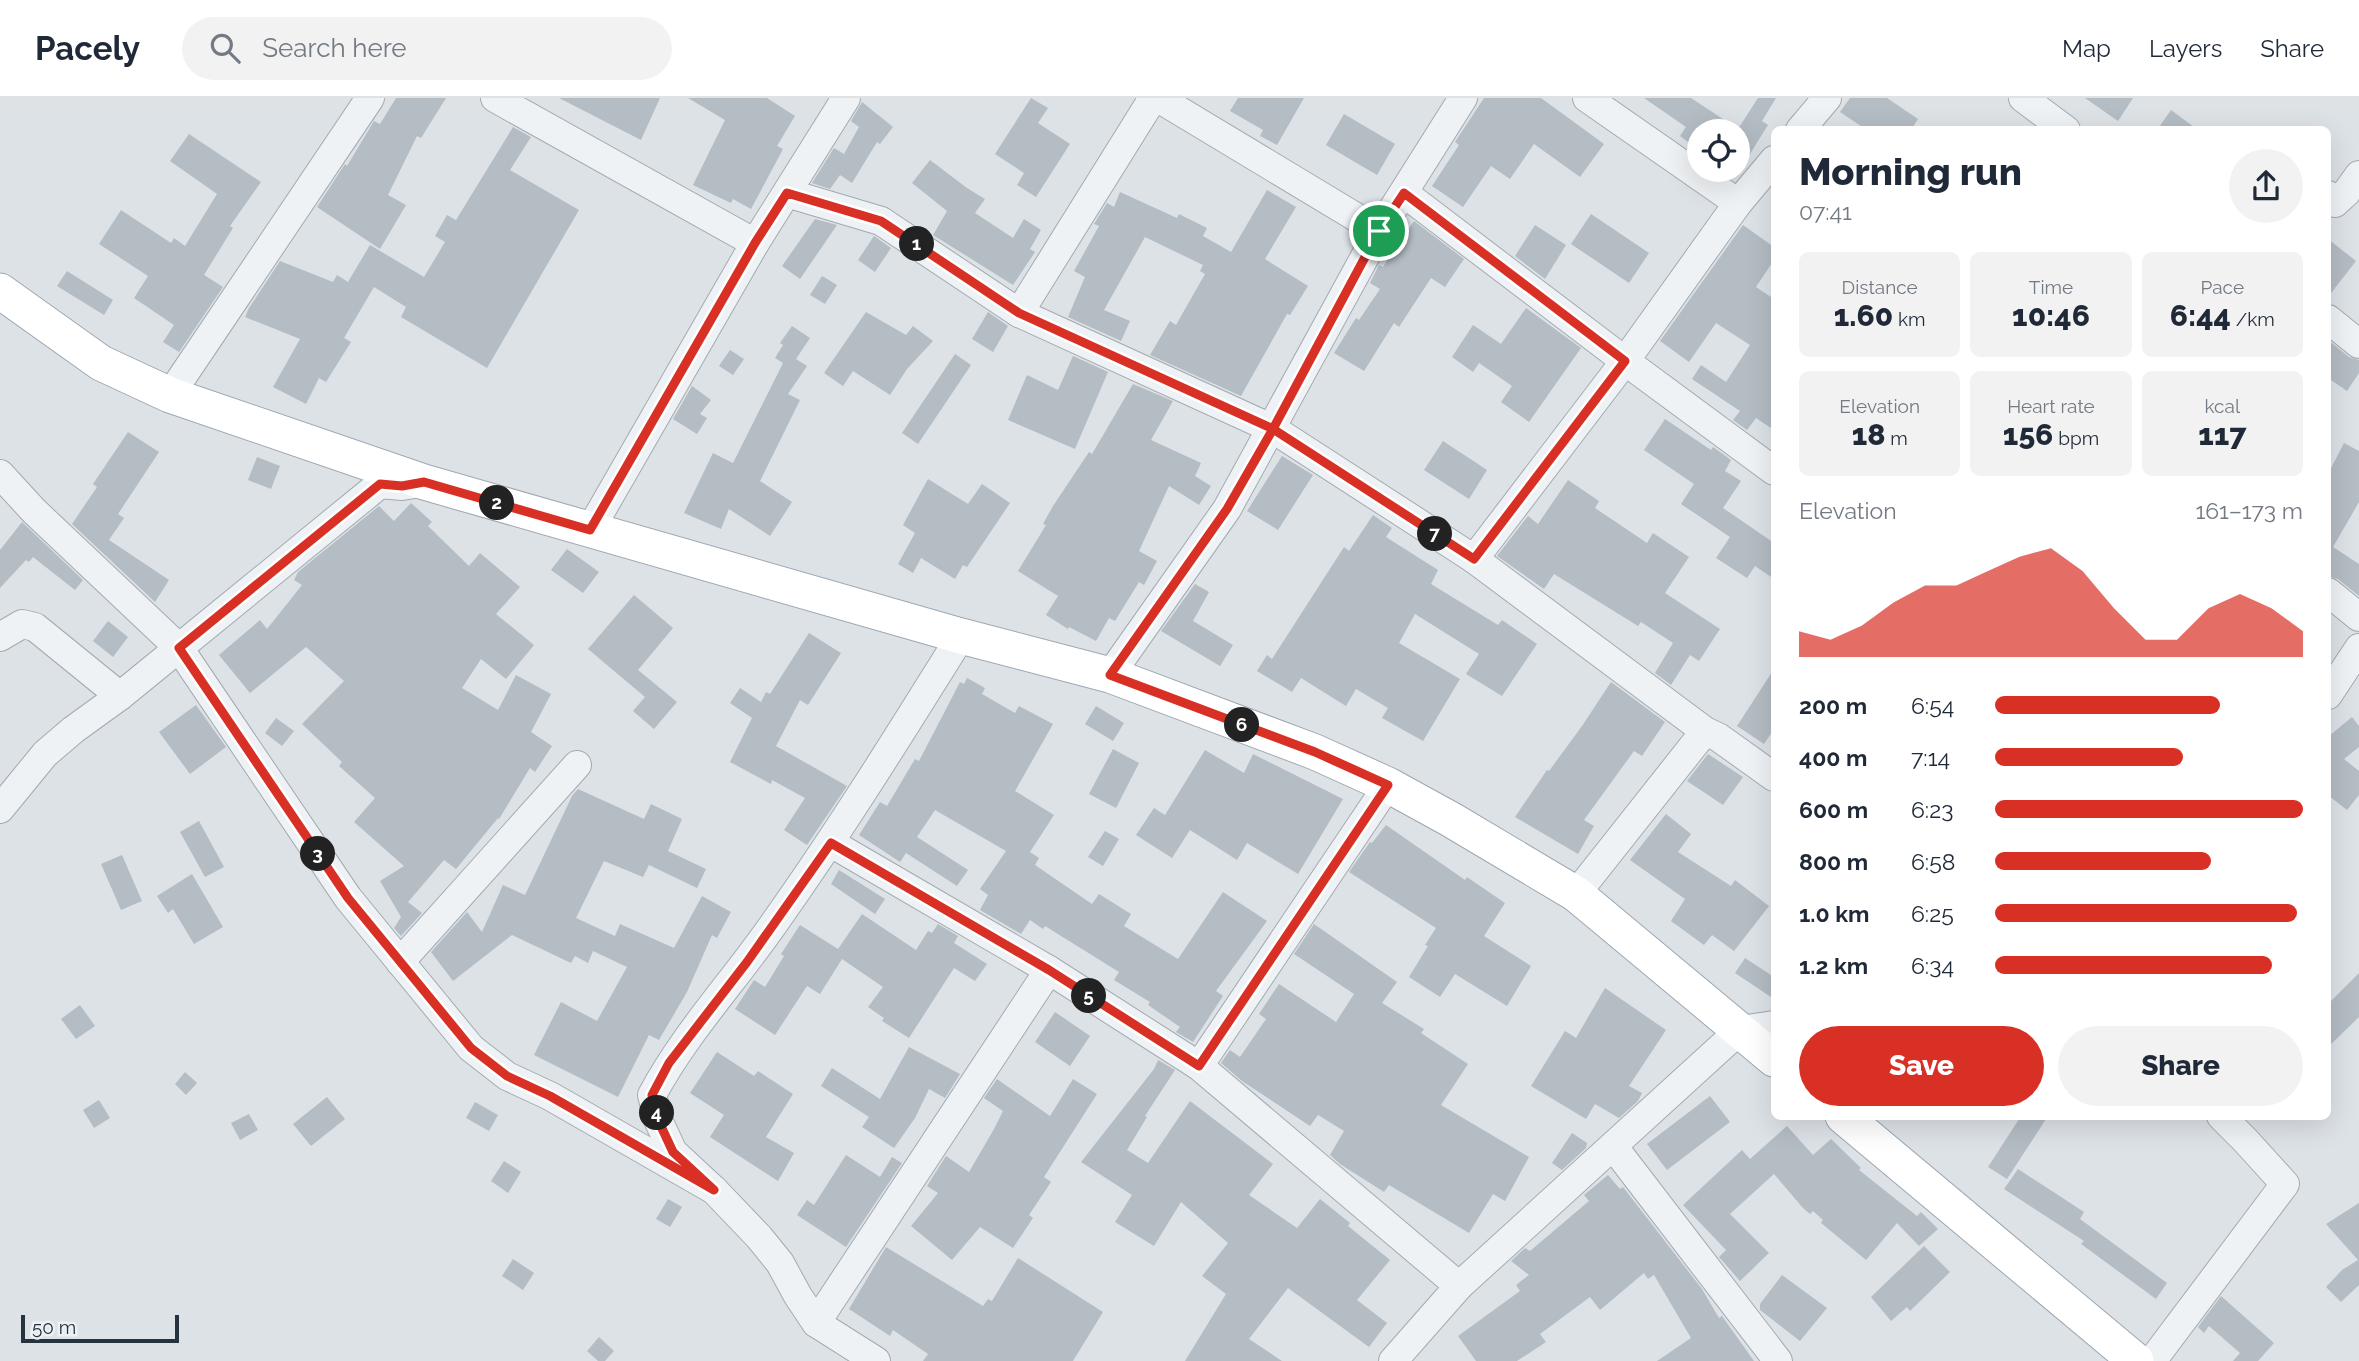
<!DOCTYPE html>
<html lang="en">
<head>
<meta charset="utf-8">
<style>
  :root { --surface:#fff; --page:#f2f2f3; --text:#1f2937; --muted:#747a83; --line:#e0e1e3; --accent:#d93025 }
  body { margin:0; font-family:Raleway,sans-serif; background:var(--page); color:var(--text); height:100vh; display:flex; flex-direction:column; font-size:26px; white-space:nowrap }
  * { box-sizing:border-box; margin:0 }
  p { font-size:23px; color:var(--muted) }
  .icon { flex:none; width:38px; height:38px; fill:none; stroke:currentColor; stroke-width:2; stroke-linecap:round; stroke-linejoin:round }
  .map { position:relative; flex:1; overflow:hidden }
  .drawer { position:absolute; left:1771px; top:28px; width:560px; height:994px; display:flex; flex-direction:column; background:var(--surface); border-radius:10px; box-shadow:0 7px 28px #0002 }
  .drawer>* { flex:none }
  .buttons { position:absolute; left:1687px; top:21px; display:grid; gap:14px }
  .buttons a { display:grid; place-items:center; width:63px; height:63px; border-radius:50%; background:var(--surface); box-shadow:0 7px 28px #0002; font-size:35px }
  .scale { position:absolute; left:21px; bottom:18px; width:158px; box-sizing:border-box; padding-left:7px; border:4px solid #26323d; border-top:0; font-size:19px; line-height:24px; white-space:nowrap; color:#26323d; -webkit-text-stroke:5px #ecf1f5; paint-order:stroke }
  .pin { position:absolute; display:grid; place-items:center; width:60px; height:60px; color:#fff; margin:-30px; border:4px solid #fff; border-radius:50%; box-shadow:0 2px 7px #0007 }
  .km { position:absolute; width:35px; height:35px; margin:-18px; border-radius:50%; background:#222; color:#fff; font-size:19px; line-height:35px; text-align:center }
  .round { display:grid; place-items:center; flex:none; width:74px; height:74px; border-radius:37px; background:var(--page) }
  .head { display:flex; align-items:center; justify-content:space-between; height:119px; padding:0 28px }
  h1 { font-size:38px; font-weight:800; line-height:52px }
  .metrics { display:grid; grid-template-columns:repeat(3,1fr); gap:10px; height:119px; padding:7px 28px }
  .metrics div { display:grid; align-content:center; border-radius:10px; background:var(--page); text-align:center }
  .metrics b { font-size:30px; font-weight:800 }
  .metrics small { font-size:19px; font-weight:400 }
  .metrics p { font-size:19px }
  .chart { height:196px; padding:14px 28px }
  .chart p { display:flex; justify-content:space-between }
  .chart svg { width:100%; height:126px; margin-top:7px; fill:var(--accent); opacity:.7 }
  .action { display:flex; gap:14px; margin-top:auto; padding:14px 28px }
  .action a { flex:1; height:80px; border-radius:42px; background:var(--accent); color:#fff; font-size:28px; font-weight:800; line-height:80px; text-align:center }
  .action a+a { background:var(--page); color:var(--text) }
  ul { padding:0 28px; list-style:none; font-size:23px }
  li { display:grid; grid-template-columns:112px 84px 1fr; align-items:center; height:52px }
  li i { height:18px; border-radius:9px; background:var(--accent) }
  header { display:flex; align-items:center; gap:42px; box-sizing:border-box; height:98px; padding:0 35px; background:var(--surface); border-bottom:2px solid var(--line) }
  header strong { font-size:33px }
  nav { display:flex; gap:38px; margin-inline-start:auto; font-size:24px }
  .search { width:490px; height:63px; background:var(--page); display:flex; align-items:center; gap:18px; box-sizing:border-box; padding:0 24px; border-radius:38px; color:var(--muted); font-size:26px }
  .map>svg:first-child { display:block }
  .building { fill:#b4bcc4 }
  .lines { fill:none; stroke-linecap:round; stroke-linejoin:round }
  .minor-casing { stroke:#a2aab1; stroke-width:30 }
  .major-casing { stroke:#9ca8b3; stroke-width:37 }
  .minor { stroke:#eff2f5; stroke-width:28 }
  .major { stroke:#fff; stroke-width:35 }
  .route-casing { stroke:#fff; stroke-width:14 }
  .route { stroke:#d93025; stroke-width:9 }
</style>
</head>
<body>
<header>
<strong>Pacely</strong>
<div class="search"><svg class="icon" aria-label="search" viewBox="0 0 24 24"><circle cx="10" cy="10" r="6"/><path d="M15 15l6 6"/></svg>Search here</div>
<nav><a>Map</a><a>Layers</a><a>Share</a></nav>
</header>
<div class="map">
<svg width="2359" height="1263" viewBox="0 0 2359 1263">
  <rect width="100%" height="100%" fill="#dde2e7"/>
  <g class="building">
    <path d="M396,0h50l-25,40 -4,-2 -29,59 18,10 -26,44 -63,-42 28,-43 2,2 27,-45 6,3z"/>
    <path d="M559,0h101l-19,42z"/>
    <path d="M688,0h79l28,18 -18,30 6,3 -32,60 -18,-10 -2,4 -38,-18 32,-65z"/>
    <path d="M1031,0l17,10 -10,15 32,21 -34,53 -19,-12 7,-12 -29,-19z"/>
    <path d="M1238,0h66l-27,47 -17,-9 3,-6 -33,-19z"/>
    <path d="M1484,0h57l63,46 -24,33 -46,-33 -24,35 -19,-13 -28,41 -31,-21 27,-41 -4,-3z"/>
    <path d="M1644,0h47l47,31 20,-31h18l-14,23 6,4 -30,48v-42h-39v19l-19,-14 6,-9z"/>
    <path d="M1850,0h37l31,21 -7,11h-44l-27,-18z"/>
    <path d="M2085,0h48l-15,23z"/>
    <path d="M862,4l31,25 -13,17 -3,-2 -25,41 -12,-8 -10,14 -18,-6 22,-35 10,6 15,-27 -8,-6z"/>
    <path d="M2171,12l27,20h-41z"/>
    <path d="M1344,16l51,30 -18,31 -51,-30z"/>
    <path d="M513,29l18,10 -21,33 69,40 -92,158 -86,-51 5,-10 -32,-20 -30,51 7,4 -25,40 -7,-4 -13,26 -33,-17 27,-48 -55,-22 4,-9 31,-47 53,21 4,-7 11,7 22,-37 54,32 21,-35 -10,-6 12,-21 9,5z"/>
    <path d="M189,36l72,48 -31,44 3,2 -29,47 19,12 -44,65 -16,-10 11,-17 -40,-27 14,-22 -49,-32 22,-34 50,33 3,-5 11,8 32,-52 -47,-33z"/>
    <path d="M930,62l37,28 18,11 -10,14 38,25 11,-19 17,11 -11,19 5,3 -22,33 -80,-50 14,-24 -35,-28z"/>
    <path d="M1267,92l29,17 -31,52 43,27 -18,29 -3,-1 -46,82 -91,-41 20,-34 6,4 29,-51 -5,-3 3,-6 -58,-28 -41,73 26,11 -9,20 -53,-24 17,-40 -11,-6 25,-45 -5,-2 13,-21 7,4 6,-15 57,26 2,-4 28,14 -4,8 28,16z"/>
    <path d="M1591,116l58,39 -20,30 -58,-39z"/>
    <path d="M815,121l22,6 -37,54 -18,-13z"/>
    <path d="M1414,123l50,38 -19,28 -14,-9 -32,49 -5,-4 -30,48 -30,-18 22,-35 3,2 21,-31 -10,-6 9,-18 4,2z"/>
    <path d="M1535,127l31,20 -21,34 -30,-23z"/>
    <path d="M1743,127l31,22v13l-18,27 18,12v131l-18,-12 -9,12 -14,-10 7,-9 -48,-32 9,-14 25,17 24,-37 -34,-22 -27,39 -29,-21z"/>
    <path d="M874,138l17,12 -16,24 -17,-12z"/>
    <path d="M2328,141l28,22 -28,36z"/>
    <path d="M67,173l46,29 -9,15 -47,-29z"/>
    <path d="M822,178l15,9 -12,19 -15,-9z"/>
    <path d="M1526,210l55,40 -52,74 -28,-20 11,-16 -33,-23 -6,9 -21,-15 21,-32 28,19z"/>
    <path d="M866,214l40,23 7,-9 20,15 -26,28 -17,26 -37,-24 -10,15 -19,-13z"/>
    <path d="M988,214l20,14 -15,26 -21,-13z"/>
    <path d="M792,228l18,12 -14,21 11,7 -19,28 12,6 -40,81 32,21 -22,34 -41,-27 -8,20 -37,-16 29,-60 20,10 50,-100 -8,-5 8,-13 -3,-2z"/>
    <path d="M2328,242l21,17 10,3v13l-12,18 -19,-13z"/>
    <path d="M730,252l14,9 -11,16 -14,-9z"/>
    <path d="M955,256l16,11 -53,79 -16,-11z"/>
    <path d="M1073,258l35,16 -33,77 -67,-29 19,-45 31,15z"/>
    <path d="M1133,286l40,17 -22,39 50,23 -6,13 16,10 -12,19 -30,-19 -30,65 18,10 -13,24 -5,-3 -24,39 -6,-3 -13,23 -27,-14 -1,2 -22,-14 12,-19 -40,-25 28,-46 -3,-1 10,-18 36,-54 3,2z"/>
    <path d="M692,288l19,14 -11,14 7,4 -10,16 -24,-15z"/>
    <path d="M1665,321l46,31 2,-3 18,13 -6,11 16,10 -18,27 51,35v36l-19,-13 -8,12 -31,-20 14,-21 -49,-33 13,-20 -50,-34z"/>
    <path d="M128,334l31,20 -41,62 6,4 -15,22 60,40 -14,22 -83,-78 25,-37 -4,-3z"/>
    <path d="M1443,343l44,29 -18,29 -45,-29z"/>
    <path d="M2344,345l15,8v51l-26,45 26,17v32l-21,-17 -10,-3v-102z"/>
    <path d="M1282,358l31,19 -35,55 -31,-19z"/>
    <path d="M257,359l23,9 -9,23 -23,-9z"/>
    <path d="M928,381l40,25 14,-20 28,19 -43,64 -4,-2 -8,14 -34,-21 -8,15 -15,-9 17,-31 -12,-8z"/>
    <path d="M1568,382l31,21 -4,7 52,35 6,-10 36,24 -24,36 55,36 -21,32 -9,-6 -19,30 -16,-12 18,-30 -32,-21 -3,4 -84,-52 -10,15 -47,-33 31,-40 10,8z"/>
    <path d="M411,405l21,19 -4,4 41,40 11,-13 40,34 -24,27 38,31 -28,34 -25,-20 -19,29 36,22 18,-35 35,19 -20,38 21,14 -17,26 -5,-4 -31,51 -1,-1 -42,51 -12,-9 -36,42 14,11 -21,23 -7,-8 7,-11 -21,-36 24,-15 -50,-44 21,-24 -36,-32 3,-4 -40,-38 42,-43 -38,-34 -56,46 -31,-38 41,-35 7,9 35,-44 -8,-5 4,-8 81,-66 15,15z"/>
    <path d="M1373,417l19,13 -6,9 52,33 -7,14 67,41 4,-5 35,24 -35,52 -36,-22 13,-20 -64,-40 -16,29 61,36 -37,62 -41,-23 6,-10 -32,-19 -10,17 -45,-28 -9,14 -35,-21 10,-16 5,4 72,-112 5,4z"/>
    <path d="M22,424l61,58 -8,10 -42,-33 -4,5 -3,-2 -26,28v-38z"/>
    <path d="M567,451l32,23 -16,21 -32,-23z"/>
    <path d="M1195,486l14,8 -16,29 40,24 -13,21 -59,-35z"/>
    <path d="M634,497l39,33 -35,42 39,32 -23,27 -21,-18 12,-14 -57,-48z"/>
    <path d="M108,523l20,16 -15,20 -20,-16z"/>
    <path d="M809,535l32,20 -33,52 -8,-5 -24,46 71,40 -40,59 -23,-15 21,-32 -33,-18 -1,4 -41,-22 22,-44 -22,-15 10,-15 21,14 5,-10 4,2z"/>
    <path d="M1774,571v60l-10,15 -27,-18z"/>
    <path d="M967,580l18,10 -3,6 33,19 4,-7 34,18 -38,67 39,24 -24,37 9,6 -4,7 57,39 7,-10 32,20 -7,12 54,33 45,-67 44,29 -51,70 7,5 -30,46 -17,-10 4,-5 -32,-22 2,-3 -36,-22 5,-8 -74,-46 -2,3 -13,-9 -9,14 -41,-24 8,-15 -8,-6 26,-38 -71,-41 -18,27 51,33 -11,16 -51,-33 -6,9 -41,-27 21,-33 7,4 28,-47 4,2 41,-79 4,2z"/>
    <path d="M1611,584l54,40 -23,34 -8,-5 -50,69 10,6 -16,28 -63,-37 32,-47 2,1 33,-45z"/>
    <path d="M196,607l30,42 -36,27 -31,-42z"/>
    <path d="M1096,608l28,17 -11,18 -28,-17z"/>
    <path d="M2352,619l7,9v21l-15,12 15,12v24l-12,15 -19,-15v-58z"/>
    <path d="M276,620l18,13 -12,15 -17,-13z"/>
    <path d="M1113,651l26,14 -23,45 -27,-14z"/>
    <path d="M1205,652l39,23 9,-19 90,45 -45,75 -51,-31 -10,17 -47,-30 -18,28 -36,-23 18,-27 11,7z"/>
    <path d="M1708,656l35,23 -20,28 -36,-24z"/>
    <path d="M578,691l66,30 7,-15 31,15 -14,32 38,18 -9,19 -48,-23 -6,12 -39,-16 -28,57 39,18 5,-12 54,24 28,-52 29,16 -14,26 -5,-3 -25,57 -28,48 -10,-5 -31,62 -84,-42 27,-53 36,19 30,-54 -34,-16 -5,12 -13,-7 -4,7 -59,-28 -59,46 -22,-29 36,-40 15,20 21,-47 22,10 47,-99z"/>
    <path d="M1666,716l25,20 -13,18 53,34 4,-6 34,26 -35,45 -22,-16 -8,10 -33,-24 14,-22 -55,-39z"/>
    <path d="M199,723l25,46 -19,10 -25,-45z"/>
    <path d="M1386,727l79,55 2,-3 38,26 -21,33 47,30 -24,40 -52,-32 -15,23 -31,-20 19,-31 -3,-1 11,-17 -87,-56 21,-30 2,1z"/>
    <path d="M1105,733l14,8 -16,27 -15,-9z"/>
    <path d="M122,757l20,46 -21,9 -20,-46z"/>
    <path d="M839,772l46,29 -10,15 -44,-30z"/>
    <path d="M192,776l31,53 -29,17 -21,-35 -5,4 -11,-17z"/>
    <path d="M862,816l54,36 12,-19 4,2 6,-9 20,12 -4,7 33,21 -12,17 -21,-13 -45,70 -27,-17 2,-3 -16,-11 15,-20 -41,-28 -22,35 -13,-8 -32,49 -40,-26 19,-29 11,7 19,-31 -3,-2 19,-29 38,24z"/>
    <path d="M1314,826l83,58 -15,21 42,26 -3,4 47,31 -27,41 88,52 -24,44 -12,-7 -24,39 -80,-48 -5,7 -44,-28 -10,-9 14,-24 -26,-16 -8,11 -68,-45 -21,-18 9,-13 10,7 26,-38 -7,-5 20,-30 57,38 18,-28 -60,-40z"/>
    <path d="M1745,860l29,19v22l-39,-26z"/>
    <path d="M2359,875v44l-31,30v-43z"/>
    <path d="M1605,890l61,42 -37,56 13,7 -4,8 -19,17 -24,-14 -9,15 -55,-33 34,-55 11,7z"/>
    <path d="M80,907l15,21 -19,13 -15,-20z"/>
    <path d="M1055,914l35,24 -20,30 -35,-24z"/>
    <path d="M909,949l51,27 -15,24 -16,-9 -14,29 -21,30 -32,-21 7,-10 -48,-31 11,-18 48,31z"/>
    <path d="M717,954l37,24 4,-5 35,23 -27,43 28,16 -16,28 -68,-44 14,-22 -34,-22z"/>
    <path d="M1158,962l17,10 -30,46 2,1 -20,33 21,13 42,-62 83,63 -24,31 48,33 23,-29 30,24 -2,3 42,34 -33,40 30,23 -18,24 -81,-59 -39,51 33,22h-97l41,-67 -24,-18 26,-33 -47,-41 -27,44 -39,-24 17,-27 -51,-33 73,-93z"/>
    <path d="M185,974l12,11 -11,12 -11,-11z"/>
    <path d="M997,981l53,37 23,-37 24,15 -53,83 7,5 -22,33 4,3 -20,30 -33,-21 -28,33 -41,-34 27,-33 -11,-7 19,-30 23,16 25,-43 9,-18 -19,-13z"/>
    <path d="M1710,998l20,26 -63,48 -20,-26z"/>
    <path d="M327,999l18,22 -34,27 -18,-22z"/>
    <path d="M99,1002l11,18 -16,10 -11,-18z"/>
    <path d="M475,1004l23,13 -9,16 -23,-13z"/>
    <path d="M249,1016l9,16 -18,10 -9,-17z"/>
    <path d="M2021,1018h27l-41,63 -19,-12z"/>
    <path d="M1787,1028l26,29 18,-16 30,29 -2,2 58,46 4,-4 17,17 -19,17 -22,-23 -31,37 -45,-37 2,-3 -10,-9 -3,3 -7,-6 -29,-34 -44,40 39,39 -29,28 -21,-24 7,-7 -43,-45 59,-55 8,9z"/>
    <path d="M1572,1035l15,10 -1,5 -24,22 -10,-7z"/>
    <path d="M846,1057l34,22 12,-20 10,6 -56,84 -49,-32 10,-15 7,5z"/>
    <path d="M504,1063l17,11 -13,21 -17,-12z"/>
    <path d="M2018,1071l66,43 -4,7 87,64 -11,16 -75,-55 3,-3 -80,-52z"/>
    <path d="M1608,1077l12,14 3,-2 79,102 17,29 3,-2 32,45h-97l34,-23 -37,-63 -6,4 -4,-6 -44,37 -10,-13 -50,37 6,8 -29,19h-41l-18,-25 62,-45 -4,-6 13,-10 -18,-14 14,-13 5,3 59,-50 -5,-6z"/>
    <path d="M668,1101l14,8 -12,20 -14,-8z"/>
    <path d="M2359,1105v82l-18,17 -15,-15 16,-17 16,-10 -32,-36z"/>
    <path d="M1924,1148l26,26 -40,39 -3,-4 -16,14 -20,-24z"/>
    <path d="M886,1149l97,59 5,-7 4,2 26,-43 85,54 -30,49h-150l5,-7 -35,-24 -3,6 -41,-27z"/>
    <path d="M513,1161l21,14 -11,17 -21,-14z"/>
    <path d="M1782,1177l45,33 -27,33 -40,-31v-6z"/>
    <path d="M2221,1198l53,47 -16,18h-25l7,-8 -31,-27 -5,7 -6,-6z"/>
    <path d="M599,1239l15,14 -9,10h-7l-11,-10z"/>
  </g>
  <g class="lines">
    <g class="minor-casing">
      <g id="minor">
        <path d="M495,0l260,145"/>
        <path d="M1158,0l221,133"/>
        <path d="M1587,0l151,105"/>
        <path d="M2023,0l43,32"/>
        <path d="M1800,32l27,-32"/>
        <path d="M787,95l94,28 138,92 254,116 201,130 231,172 13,6 56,40"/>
        <path d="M1404,95l221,168 149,110"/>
        <path d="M2328,97l7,8 11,-10 13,-18"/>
        <path d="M1019,215l134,-215"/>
        <path d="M2328,221l31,25"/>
        <path d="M170,297l200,-297"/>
        <path d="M0,376l34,37 145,137 169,250 123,150 36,28 43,20 164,94"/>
        <path d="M590,432l165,-287 91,-145"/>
        <path d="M1474,461l151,-198 113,-158 36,-43"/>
        <path d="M2328,494l31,25"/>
        <path d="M0,539l22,-13 13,3 85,69"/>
        <path d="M1110,577l117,-166 152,-278 84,-133"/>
        <path d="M2328,597l31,-47"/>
        <path d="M0,711l45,-55 28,-24 47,-34 260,-212 22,2 13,-2"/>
        <path d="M831,745l218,127 150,96 260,220"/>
        <path d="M1576,796l129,-163"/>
        <path d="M400,864l177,-197"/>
        <path d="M1199,968l189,-281"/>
        <path d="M1613,1048l165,215"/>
        <path d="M816,1225l233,-353"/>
        <path d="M876,1263l-60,-38 -18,-27 -18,-33 -21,-26 -45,-47 -41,-38 -14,-30 -7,-27c33,-62 83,-115 123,-173 66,-93 126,-190 186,-286"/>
        <path d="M1393,1263l66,-75 281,-256 34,-5"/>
        <path d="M2152,1263l133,-177 -40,-44 -24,-24"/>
      </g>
    </g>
    <g class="major-casing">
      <g id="major">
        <path d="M0,193l101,72 69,32 254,87 537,154 149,39 205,77 73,33 62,34 126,75 198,165"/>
        <path d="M1843,1018l293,245"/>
      </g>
    </g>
    <use href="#minor" class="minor"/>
    <use href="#major" class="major"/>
  </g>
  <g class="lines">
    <g class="route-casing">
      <path id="route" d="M1379,133l-106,198 -254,-116 -138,-92 -94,-28 -32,50 -165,287 -166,-48 -22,4 -22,-2 -201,164 169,250 123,150 36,28 43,20 164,94 -41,-38 -14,-30 -7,-27 17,-32 78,-101 84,-119 218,127 150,96 189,-281 -73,-33 -205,-77 117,-166 46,-80 201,130 151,-198 -221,-168 -25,38"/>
    </g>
    <use href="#route" class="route"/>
  </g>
</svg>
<div class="buttons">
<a><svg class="icon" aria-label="locate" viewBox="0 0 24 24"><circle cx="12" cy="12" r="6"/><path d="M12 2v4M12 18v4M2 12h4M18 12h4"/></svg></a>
</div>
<div class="scale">50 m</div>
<div class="pin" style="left:1379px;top:133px;background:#1e9e55"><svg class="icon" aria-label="arrive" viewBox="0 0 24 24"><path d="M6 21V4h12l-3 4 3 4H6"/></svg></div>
<b class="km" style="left:917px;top:146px">1</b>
<b class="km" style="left:497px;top:405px">2</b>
<b class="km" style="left:318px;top:756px">3</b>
<b class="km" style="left:657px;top:1015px">4</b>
<b class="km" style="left:1089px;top:898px">5</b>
<b class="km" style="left:1242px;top:627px">6</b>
<b class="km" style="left:1435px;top:436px">7</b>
<section class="drawer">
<div class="head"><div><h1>Morning run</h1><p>07:41</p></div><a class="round"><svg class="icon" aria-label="share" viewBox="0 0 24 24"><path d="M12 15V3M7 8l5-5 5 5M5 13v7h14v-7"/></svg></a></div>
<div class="metrics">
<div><p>Distance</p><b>1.60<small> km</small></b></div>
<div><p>Time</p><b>10:46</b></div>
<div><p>Pace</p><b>6:44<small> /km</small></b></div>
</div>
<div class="metrics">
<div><p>Elevation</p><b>18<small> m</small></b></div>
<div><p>Heart rate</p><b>156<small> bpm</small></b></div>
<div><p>kcal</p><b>117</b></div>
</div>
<div class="chart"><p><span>Elevation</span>161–173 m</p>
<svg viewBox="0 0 160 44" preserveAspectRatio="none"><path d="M0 44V35L10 38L20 33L30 25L40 19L50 19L60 14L70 9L80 6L90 14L100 27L110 38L120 38L130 27L140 22L150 27L160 35V44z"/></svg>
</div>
<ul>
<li><b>200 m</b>6:54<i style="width:73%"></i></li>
<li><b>400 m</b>7:14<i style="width:61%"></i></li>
<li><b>600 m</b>6:23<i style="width:100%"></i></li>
<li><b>800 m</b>6:58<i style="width:70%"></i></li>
<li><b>1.0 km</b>6:25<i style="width:98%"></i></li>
<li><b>1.2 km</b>6:34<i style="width:90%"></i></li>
</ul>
<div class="action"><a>Save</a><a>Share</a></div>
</section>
</div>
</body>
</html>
